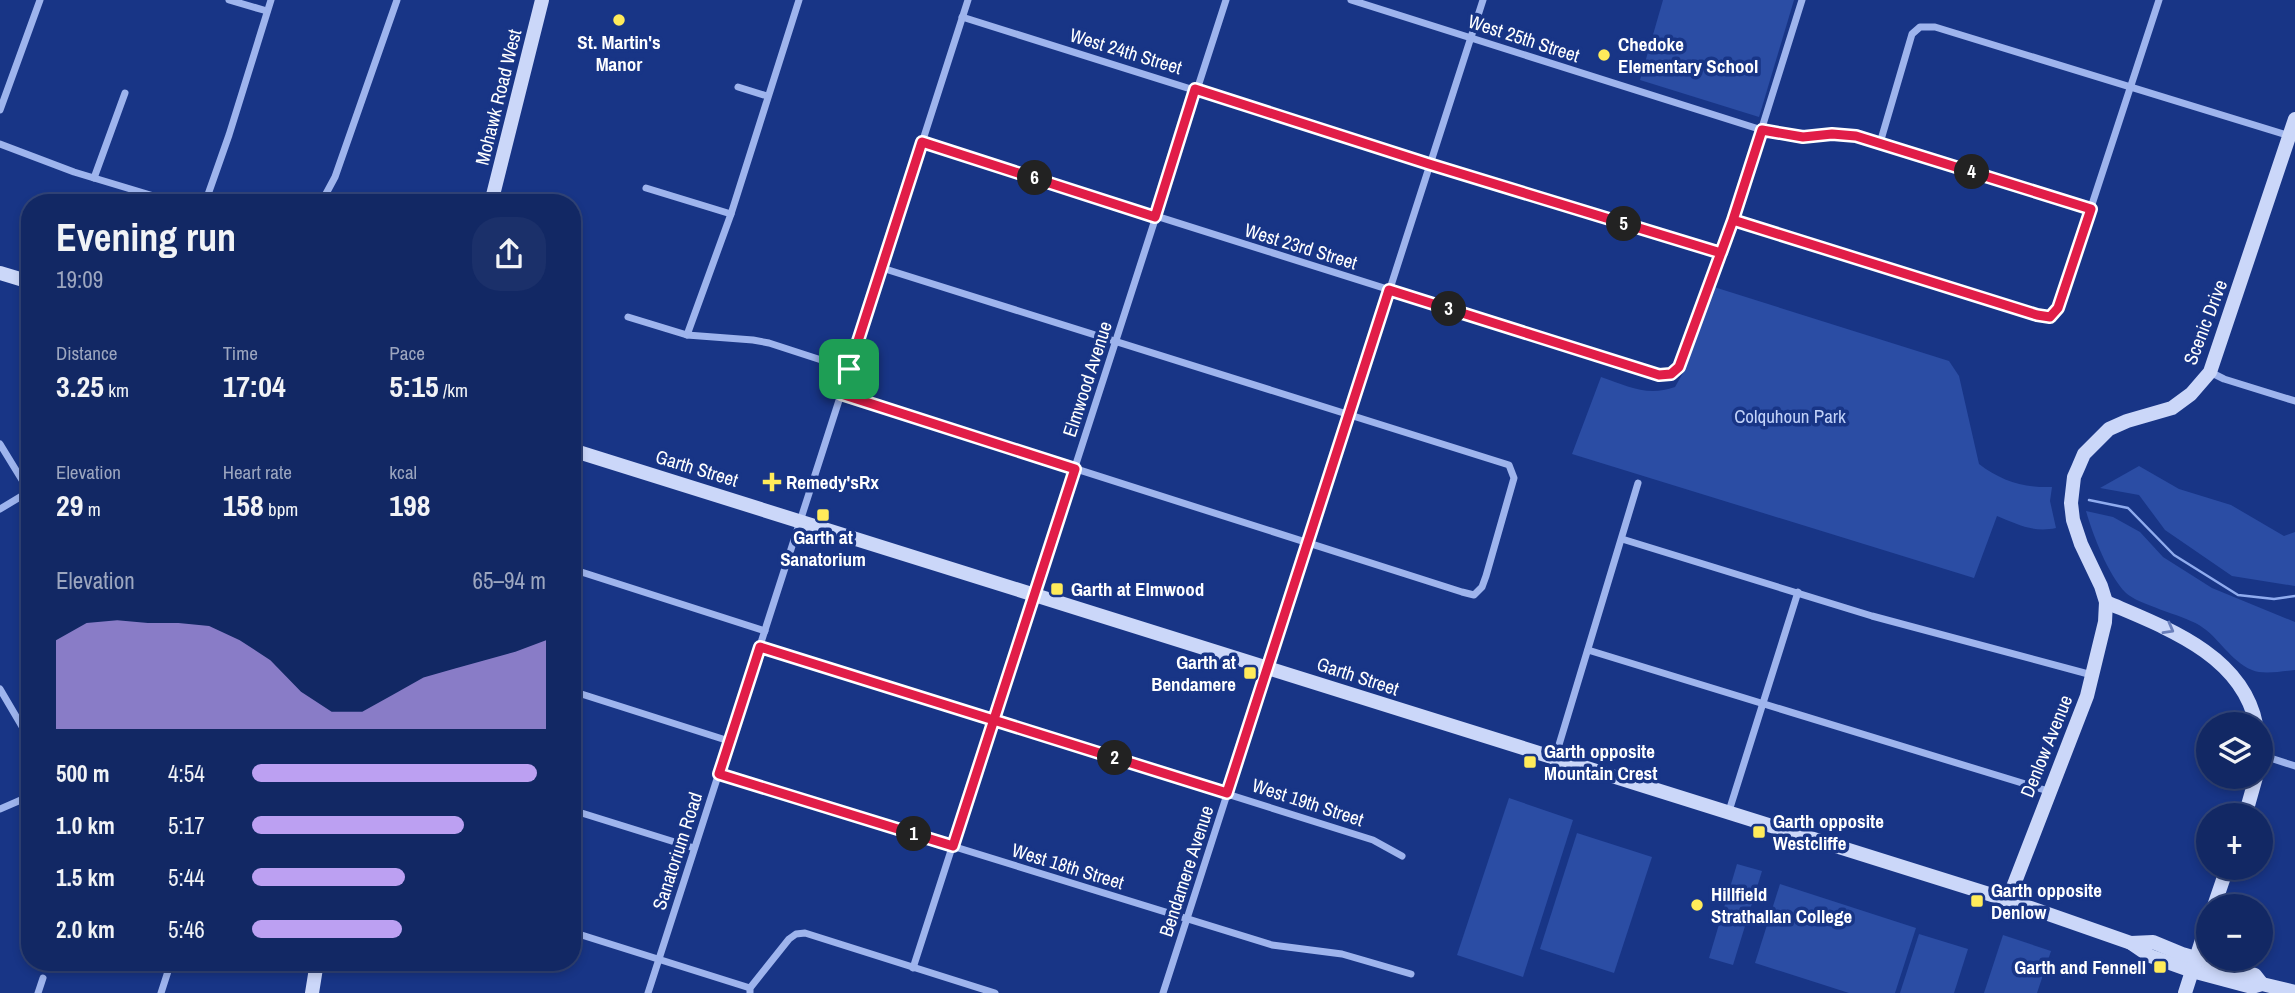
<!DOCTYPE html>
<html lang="en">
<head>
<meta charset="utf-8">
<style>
  :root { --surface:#122864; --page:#1b306a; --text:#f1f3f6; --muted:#9ca6bf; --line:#314478; --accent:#bca0f2 }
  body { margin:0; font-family:"Archivo Narrow",sans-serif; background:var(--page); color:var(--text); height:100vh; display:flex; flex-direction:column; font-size:26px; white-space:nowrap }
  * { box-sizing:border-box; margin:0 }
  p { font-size:23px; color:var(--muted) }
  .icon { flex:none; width:38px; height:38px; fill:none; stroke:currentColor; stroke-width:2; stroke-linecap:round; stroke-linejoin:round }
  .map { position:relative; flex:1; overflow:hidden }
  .details { position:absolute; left:21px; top:194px; width:560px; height:777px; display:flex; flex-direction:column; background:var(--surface); border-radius:28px; box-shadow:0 4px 10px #0003,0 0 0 2px var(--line) }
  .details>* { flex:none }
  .buttons { position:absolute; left:2196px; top:712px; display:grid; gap:14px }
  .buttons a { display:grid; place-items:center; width:77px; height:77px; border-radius:50%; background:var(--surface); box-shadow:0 4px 10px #0003,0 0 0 2px var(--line); font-size:35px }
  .pin { position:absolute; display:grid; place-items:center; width:60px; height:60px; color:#fff; margin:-30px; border-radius:14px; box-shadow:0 4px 10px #0006 }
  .km { position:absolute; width:35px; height:35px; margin:-18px; border-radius:50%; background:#222; color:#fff; font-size:19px; line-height:35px; text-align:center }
  .round { display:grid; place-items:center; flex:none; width:74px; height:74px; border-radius:28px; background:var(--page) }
  .head { display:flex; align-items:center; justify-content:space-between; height:119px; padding:0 35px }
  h1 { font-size:38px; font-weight:700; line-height:52px }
  .stats { display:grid; grid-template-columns:repeat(3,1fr); gap:10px; height:119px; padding:7px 35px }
  .stats div { display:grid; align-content:center }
  .stats b { font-size:30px; font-weight:700 }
  .stats small { font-size:19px; font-weight:400 }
  .stats p { font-size:19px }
  .chart { height:196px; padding:14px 35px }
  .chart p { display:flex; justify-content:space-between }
  .chart svg { width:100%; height:126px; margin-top:7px; fill:var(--accent); opacity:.7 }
  ul { padding:0 35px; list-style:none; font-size:23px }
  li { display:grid; grid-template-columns:112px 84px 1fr; align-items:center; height:52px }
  li i { height:18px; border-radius:9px; background:var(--accent) }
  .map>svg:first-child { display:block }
  .green { fill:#2b4da4 }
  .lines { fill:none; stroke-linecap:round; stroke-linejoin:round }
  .stream { stroke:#90acef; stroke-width:2.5 }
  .street { stroke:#9eb4ed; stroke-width:7 }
  .secondary { stroke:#cbd7f9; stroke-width:14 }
  .oneway { stroke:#697eba }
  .route-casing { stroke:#fff; stroke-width:14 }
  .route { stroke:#e11d48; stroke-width:9 }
  .poi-dot { fill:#ffeb5a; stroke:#183586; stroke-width:2.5 }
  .labels { text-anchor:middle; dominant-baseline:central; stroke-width:7; stroke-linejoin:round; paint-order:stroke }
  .street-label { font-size:19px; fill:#fff; stroke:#183586 }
  .poi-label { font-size:19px; font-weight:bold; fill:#fff; stroke:#183586; text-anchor:start }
  .park-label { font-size:19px; fill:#c3d3f9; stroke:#183586 }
</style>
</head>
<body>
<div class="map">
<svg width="2295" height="993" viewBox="0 0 2295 993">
  <rect width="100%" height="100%" fill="#183586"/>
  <g class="green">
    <path d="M1663,0h131l-35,117 -119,-37z"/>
    <path d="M1714,287l235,74 10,15 20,88c22,17 45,24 73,23l-2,14 6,27c-23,5 -39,-4 -59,-12l-23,62 -402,-124 29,-77c27,9 46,20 74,10l8,-14z"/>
    <path d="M2139,466l40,23 52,16 53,31 11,-4v54l-63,-10 -67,-46 -26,-35 -39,-7z"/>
    <path d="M2086,511l27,6 27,15 23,25 49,31 83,34v48c-12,1 -32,5 -43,0 -22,-9 -33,-33 -53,-45 -17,-10 -62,-21 -73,-32 -18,-18 -33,-58 -40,-82z"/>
    <path d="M1509,798l64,22 -50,157 -66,-22z"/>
    <path d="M1577,833l75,24 -38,116 -74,-24z"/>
    <path d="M1737,864l25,7 -29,94 -24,-7z"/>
    <path d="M1780,884l136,44 -21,65h-46l-94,-30z"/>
    <path d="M1919,934l49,15 -14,44h-54z"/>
    <path d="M2003,935l48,16 -14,42h-53z"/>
  </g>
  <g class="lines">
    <path class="stream" d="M2089,500l39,8 46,47 64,40 36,4 21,-3"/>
    <g class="street">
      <path d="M229,0l38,11"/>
      <path d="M1351,0l411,130 41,7 29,-3 24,2 235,73"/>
      <path d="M962,17l467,147 292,89"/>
      <path d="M738,87l29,9"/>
      <path d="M0,110l40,-110"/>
      <path d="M922,142l737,233 12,-1 8,-7 54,-147 69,-220"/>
      <path d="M1880,143l32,-109 8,-7h15l355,109"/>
      <path d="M0,144l74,28 103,31"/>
      <path d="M94,178l31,-85"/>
      <path d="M646,188l85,26"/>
      <path d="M205,203l24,-68 42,-135"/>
      <path d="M321,203l14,-26 62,-177"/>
      <path d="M1733,220l304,95 13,2 8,-9 101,-308"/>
      <path d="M628,317l59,18 66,5 16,3 80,26"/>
      <path d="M687,335l44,-121 68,-214"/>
      <path d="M2210,372l14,7 71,22"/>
      <path d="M841,394l621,198 12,3 8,-8 4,-11 28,-98 -5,-13 -627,-197"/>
      <path d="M0,444l30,49"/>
      <path d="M0,509l30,-18"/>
      <path d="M1622,539l250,77 220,59"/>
      <path d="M572,569l193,62"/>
      <path d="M760,647l613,193 29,16"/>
      <path d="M1588,650l460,141"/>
      <path d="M0,689l30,51"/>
      <path d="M572,691l157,50"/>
      <path d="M2261,755l34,11"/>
      <path d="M1555,758l83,-275"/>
      <path d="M719,774l553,171 70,9 69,20"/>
      <path d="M0,809l30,-13"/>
      <path d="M572,810l122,38"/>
      <path d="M1729,811l69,-219"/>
      <path d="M572,932l178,56"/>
      <path d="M913,968l313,-968"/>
      <path d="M38,993l5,-15"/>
      <path d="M161,993l10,-31"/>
      <path d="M648,993l320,-993"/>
      <path d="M750,993v-5l39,-49 7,-5 9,-1 190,60"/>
      <path d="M1163,993l320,-993"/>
    </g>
    <g class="secondary">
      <path d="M491,203l51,-203"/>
      <path d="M0,273l30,9"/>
      <path d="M572,450l1436,450 123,43 19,13 42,15 60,16 10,-3 33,8"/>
      <path d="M2106,602c58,25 136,52 150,122"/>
      <path d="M2245,816l11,-39"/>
      <path d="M2008,900l79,-204 18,-74 1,-20 -5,-16 -20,-42 -8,-24 -2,-17 3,-26 4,-9 6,-14 25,-25 18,-8 45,-13 19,-14 19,-22 85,-253"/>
      <path d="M2214,906l13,-38"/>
      <path d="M2131,943l22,-1 29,12 73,21 7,9"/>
      <path d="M312,993l5,-31"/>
      <path d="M2185,993l23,-72"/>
    </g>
  </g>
  <defs><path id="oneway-chevron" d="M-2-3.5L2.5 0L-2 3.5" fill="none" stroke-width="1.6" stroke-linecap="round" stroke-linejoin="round" transform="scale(1.75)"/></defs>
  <use class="oneway" href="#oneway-chevron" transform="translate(2169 629) rotate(29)"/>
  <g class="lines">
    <g class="route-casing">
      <path id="route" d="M849,369l-8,25 234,75 -122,377 -234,-72 41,-127 467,146 162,-503 270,85 12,-1 8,-7 54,-147 29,-90 41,7 29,-3 24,2 235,73 -33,99 -8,9 -13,-2 -304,-95 -12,33 -292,-89 -234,-75 -40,128 -233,-75 -73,227"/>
    </g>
    <use href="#route" class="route"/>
  </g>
  <g class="poi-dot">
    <circle cx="619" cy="20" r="7"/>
    <circle cx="1604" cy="55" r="7"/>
    <path d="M768.5 471.5h7v7h7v7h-7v7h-7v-7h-7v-7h7z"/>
    <rect x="816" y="508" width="14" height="14" rx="3.5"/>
    <rect x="1050" y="582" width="14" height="14" rx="3.5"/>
    <rect x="1243" y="666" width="14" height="14" rx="3.5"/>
    <rect x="1523" y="755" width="14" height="14" rx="3.5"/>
    <rect x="1752" y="825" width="14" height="14" rx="3.5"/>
    <rect x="1970" y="894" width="14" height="14" rx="3.5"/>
    <circle cx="1697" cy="905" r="7"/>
    <rect x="2153" y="960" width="14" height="14" rx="3.5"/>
  </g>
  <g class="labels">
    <g class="street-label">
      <text transform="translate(1524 38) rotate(18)">West 25th Street</text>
      <text transform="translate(1126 51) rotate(17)">West 24th Street</text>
      <text transform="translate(498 97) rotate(-76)">Mohawk Road West</text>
      <text transform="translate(1301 246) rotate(17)">West 23rd Street</text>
      <text transform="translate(2205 322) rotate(-69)">Scenic Drive</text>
      <text transform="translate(1087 379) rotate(-72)">Elmwood Avenue</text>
      <text transform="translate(697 468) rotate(17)">Garth Street</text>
      <text transform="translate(1358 676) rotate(18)">Garth Street</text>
      <text transform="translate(2046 746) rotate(-68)">Denlow Avenue</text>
      <text transform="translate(1308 802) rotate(18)">West 19th Street</text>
      <text transform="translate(677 851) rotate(-72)">Sanatorium Road</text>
      <text transform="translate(1068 866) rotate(17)">West 18th Street</text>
      <text transform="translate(1186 871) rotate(-72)">Bendamere Avenue</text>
    </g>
    <g class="poi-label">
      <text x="619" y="42" text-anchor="middle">St. Martin's<tspan x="619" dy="22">Manor</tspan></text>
      <text x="1618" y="44">Chedoke<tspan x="1618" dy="22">Elementary School</tspan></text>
      <text x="786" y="482">Remedy'sRx</text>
      <text x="823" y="537" text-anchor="middle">Garth at<tspan x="823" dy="22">Sanatorium</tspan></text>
      <text x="1071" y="589">Garth at Elmwood</text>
      <text x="1236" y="662" text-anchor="end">Garth at<tspan x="1236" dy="22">Bendamere</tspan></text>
      <text x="1544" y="751">Garth opposite<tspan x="1544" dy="22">Mountain Crest</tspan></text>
      <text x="1773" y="821">Garth opposite<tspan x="1773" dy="22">Westcliffe</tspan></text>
      <text x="1991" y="890">Garth opposite<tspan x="1991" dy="22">Denlow</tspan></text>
      <text x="1711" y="894">Hillfield<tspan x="1711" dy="22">Strathallan College</tspan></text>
      <text x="2146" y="967" text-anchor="end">Garth and Fennell</text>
    </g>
    <g class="park-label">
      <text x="1790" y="416">Colquhoun Park</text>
    </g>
  </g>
</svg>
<div class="buttons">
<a><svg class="icon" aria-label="layers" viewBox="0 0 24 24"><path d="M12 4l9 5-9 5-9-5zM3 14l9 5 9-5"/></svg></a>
<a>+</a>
<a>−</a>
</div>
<div class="pin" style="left:849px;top:369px;background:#1e9e55"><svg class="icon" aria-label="arrive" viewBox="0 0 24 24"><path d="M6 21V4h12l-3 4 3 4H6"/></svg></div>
<b class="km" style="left:914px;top:834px">1</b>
<b class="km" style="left:1115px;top:758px">2</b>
<b class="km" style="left:1449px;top:309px">3</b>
<b class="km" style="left:1972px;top:172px">4</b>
<b class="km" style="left:1624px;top:224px">5</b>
<b class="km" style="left:1035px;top:178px">6</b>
<section class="details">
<div class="head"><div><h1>Evening run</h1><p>19:09</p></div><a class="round"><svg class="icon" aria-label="share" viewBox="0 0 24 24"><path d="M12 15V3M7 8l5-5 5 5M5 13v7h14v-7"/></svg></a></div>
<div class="stats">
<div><p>Distance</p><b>3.25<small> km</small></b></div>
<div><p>Time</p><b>17:04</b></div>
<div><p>Pace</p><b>5:15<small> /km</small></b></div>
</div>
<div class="stats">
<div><p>Elevation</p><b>29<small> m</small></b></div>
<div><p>Heart rate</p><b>158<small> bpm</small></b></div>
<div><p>kcal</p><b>198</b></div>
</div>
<div class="chart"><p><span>Elevation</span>65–94 m</p>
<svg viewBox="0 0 160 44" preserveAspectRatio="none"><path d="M0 44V13L10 7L20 6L30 7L40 7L50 8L60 13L70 20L80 31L90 38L100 38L110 32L120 26L130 23L140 20L150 17L160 13V44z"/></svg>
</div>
<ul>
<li><b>500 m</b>4:54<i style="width:97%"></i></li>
<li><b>1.0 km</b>5:17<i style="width:72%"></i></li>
<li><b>1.5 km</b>5:44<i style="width:52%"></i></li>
<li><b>2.0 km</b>5:46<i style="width:51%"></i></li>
</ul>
</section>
</div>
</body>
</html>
